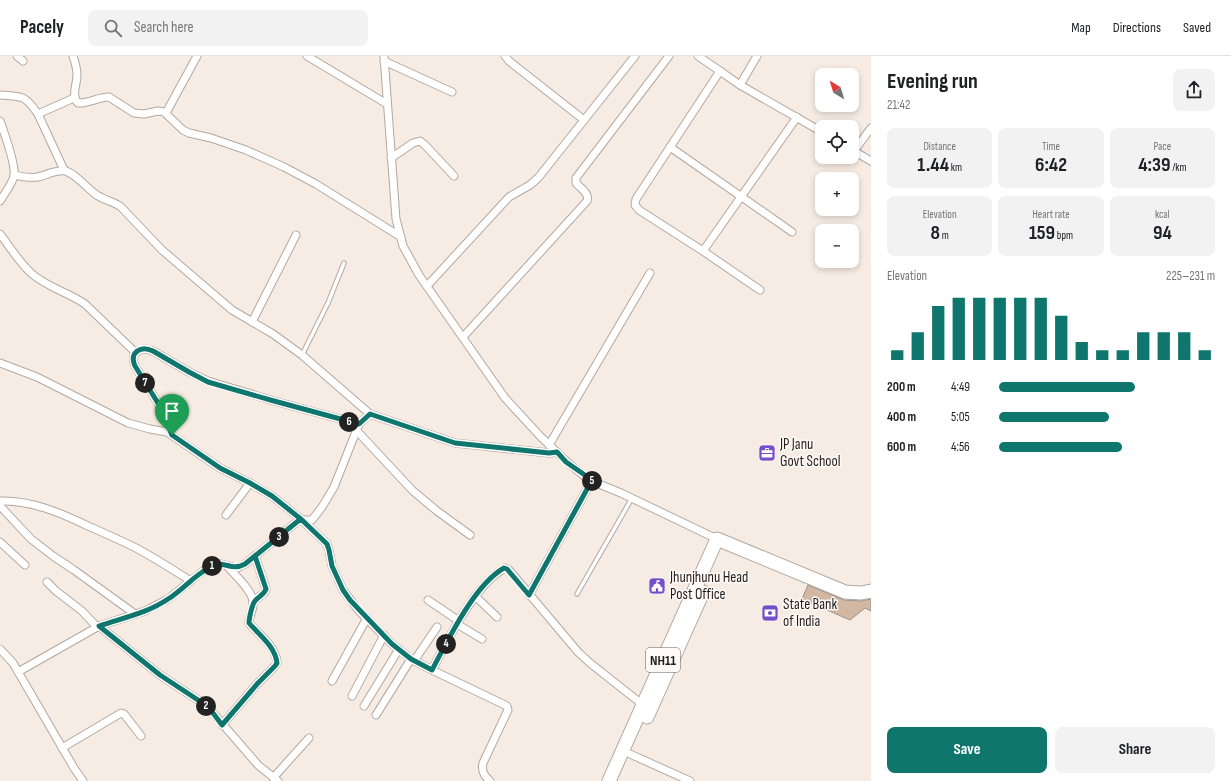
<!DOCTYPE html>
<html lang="en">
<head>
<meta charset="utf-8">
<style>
  :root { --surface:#fff; --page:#f2f2f2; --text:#202124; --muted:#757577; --line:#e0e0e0; --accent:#0f766e }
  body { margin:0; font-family:"Sofia Sans Condensed",sans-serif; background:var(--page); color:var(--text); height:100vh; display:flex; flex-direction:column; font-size:15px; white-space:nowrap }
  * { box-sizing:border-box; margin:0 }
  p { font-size:13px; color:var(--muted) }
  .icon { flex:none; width:22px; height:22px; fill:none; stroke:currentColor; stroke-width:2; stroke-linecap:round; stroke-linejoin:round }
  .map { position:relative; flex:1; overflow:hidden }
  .details { display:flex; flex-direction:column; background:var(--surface); width:360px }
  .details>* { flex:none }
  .needle { width:26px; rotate:322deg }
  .tools { position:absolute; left:815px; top:12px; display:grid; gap:8px }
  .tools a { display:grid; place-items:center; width:44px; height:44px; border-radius:8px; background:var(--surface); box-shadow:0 2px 6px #0003; font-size:20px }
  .pin { position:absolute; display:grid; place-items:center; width:34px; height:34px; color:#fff; margin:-41px -17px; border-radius:50% 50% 50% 0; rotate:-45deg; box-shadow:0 0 4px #0007 }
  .pin .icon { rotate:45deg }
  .km { position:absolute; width:20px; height:20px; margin:-10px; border-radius:50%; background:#222; color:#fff; font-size:11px; line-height:20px; text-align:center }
  .round { display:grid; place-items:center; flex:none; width:42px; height:42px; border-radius:8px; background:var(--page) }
  .head { display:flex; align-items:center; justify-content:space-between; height:68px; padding:0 16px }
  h1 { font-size:22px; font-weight:700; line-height:30px }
  .figures { display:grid; grid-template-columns:repeat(3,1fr); gap:6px; height:68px; padding:4px 16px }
  .figures div { display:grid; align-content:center; border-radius:8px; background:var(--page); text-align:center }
  .figures b { font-size:20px; font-weight:700 }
  .figures small { font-size:11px; font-weight:400 }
  .figures p { font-size:11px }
  .chart { height:112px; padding:8px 16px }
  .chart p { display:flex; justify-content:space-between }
  .chart svg { width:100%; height:72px; margin-top:4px; stroke:var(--accent); stroke-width:6 }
  .action { display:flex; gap:8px; margin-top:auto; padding:8px 16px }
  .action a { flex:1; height:46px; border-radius:8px; background:var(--accent); color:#fff; font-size:16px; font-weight:700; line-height:46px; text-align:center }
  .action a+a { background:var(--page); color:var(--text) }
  ul { padding:0 16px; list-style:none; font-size:13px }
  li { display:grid; grid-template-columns:64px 48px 1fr; align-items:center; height:30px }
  li i { height:10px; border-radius:5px; background:var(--accent) }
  header { display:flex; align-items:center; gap:24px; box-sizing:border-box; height:56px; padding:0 20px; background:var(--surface); border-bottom:1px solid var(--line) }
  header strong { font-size:19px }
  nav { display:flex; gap:22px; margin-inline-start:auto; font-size:14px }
  .search { width:280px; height:36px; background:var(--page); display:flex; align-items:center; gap:10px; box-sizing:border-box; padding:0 14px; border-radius:8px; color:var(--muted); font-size:15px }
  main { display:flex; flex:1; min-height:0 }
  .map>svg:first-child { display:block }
  .building { fill:#d2b7a2; stroke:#9c928a }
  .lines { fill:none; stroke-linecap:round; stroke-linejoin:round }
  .lane-casing { stroke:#b2a8a0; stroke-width:5.5 }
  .street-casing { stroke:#b2a8a0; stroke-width:9 }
  .highway-casing { stroke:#b2a8a0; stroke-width:15 }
  .lane { stroke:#fff; stroke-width:3.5 }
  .street { stroke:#fff; stroke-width:7 }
  .highway { stroke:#fff; stroke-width:13 }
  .route-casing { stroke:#fff; stroke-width:8 }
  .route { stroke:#0f766e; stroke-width:5 }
  .labels { text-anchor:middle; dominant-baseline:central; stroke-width:3; stroke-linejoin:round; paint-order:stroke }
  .shield { fill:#fffaf7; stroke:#645f5c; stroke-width:1 }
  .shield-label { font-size:14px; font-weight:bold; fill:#211d1a }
  .poi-label { font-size:15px; fill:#211d1a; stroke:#fffaf7; text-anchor:start }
</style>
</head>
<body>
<header>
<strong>Pacely</strong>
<div class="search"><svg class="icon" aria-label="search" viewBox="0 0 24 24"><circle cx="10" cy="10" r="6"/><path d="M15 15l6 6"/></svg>Search here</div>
<nav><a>Map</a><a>Directions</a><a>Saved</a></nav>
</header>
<main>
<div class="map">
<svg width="871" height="725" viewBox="0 0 871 725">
  <rect width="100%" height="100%" fill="#f7ece3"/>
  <path class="building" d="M808,529l36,15 17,1 10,-2v12l-6,-3 -15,12 -48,-21z"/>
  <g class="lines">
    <g class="lane-casing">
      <g id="lane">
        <path d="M302,299l26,-52 16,-40"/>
        <path d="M577,538l55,-96"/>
      </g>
    </g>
    <g class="street-casing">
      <g id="street">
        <path d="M17,0l6,5"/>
        <path d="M73,0c2,6 4,12 4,19 0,9 -6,21 1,28 10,1 20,-6 31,-6l25,16 10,1 14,-3 6,1 19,18 6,3 22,5 35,12 38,17 32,17 85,53"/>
        <path d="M307,0l80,48"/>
        <path d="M384,0l12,163 7,27 16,29 86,123 35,38 26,25 23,19 32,13 96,46"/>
        <path d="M505,0l4,5 75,59"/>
        <path d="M698,0l22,15 20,14 82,47"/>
        <path d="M384,5l68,31"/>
        <path d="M720,15l-84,128 -1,6 4,5 64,41 57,39"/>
        <path d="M740,29l17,-29"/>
        <path d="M0,39c22,1 25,0 38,19l26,56"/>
        <path d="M166,57l31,-57"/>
        <path d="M38,58l36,-16"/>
        <path d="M0,65c4,11 16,44 14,55 -2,8 -9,17 -14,25"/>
        <path d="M670,91l122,85"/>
        <path d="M852,94l19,11"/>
        <path d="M854,95l17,-23"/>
        <path d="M391,102l22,-15 7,-2 5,4 29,31"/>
        <path d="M14,119c8,2 16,3 24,2 9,-2 19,-8 27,-6 10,2 21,16 29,22 8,7 19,8 27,14l41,43 70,60 41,24 29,21 68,59"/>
        <path d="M0,178c10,13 19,28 31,39 15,14 37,19 54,31l51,49"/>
        <path d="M703,195l94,-134"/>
        <path d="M427,230l82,-89 21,-12 8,-7 97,-122"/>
        <path d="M252,266l44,-87"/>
        <path d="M463,281l124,-136c3,-8 -7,-13 -11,-18v-5l93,-122"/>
        <path d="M0,307l37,14 91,46 22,6 17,3 53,36 30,15 22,13 30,24 25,24 2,6 3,16 11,24 16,21 33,33 19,15 21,11 75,36 1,4 -25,53c-2,8 1,13 7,18"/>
        <path d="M356,374l57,61 24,20 33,24"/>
        <path d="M172,379l-11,-27 -26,-42c-6,-14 6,-20 18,-15l36,21 19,9 66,20 85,23"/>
        <path d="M549,389l101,-172"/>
        <path d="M0,445c31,-1 61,12 88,25 16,7 32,14 48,22 19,10 37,22 55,33"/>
        <path d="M0,450l31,33 22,17 21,14 61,44"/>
        <path d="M226,459l24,-32"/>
        <path d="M0,486l25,23"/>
        <path d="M47,526l9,9 26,20 15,16"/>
        <path d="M529,539l63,-115"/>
        <path d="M475,540l22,21"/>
        <path d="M428,544l31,21"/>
        <path d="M253,546l12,-10 1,-3 -11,-33"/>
        <path d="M457,568l25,15"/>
        <path d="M99,570l61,49 41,27 12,11 45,52 20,16"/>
        <path d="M0,593l13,14 61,105 9,13"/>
        <path d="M414,605l23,-34"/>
        <path d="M432,614c16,-30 42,-85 73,-102l4,2 69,82 12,11 53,42"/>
        <path d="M18,616l81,-46 46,-15 23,-12 34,-27 11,-6 8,-2 16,4 8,-4 53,-43 4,-1h10l10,-13 12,-20 25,-63 11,-10 85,29 94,10 8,-1"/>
        <path d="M332,625l35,-63"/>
        <path d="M352,640l32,-61"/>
        <path d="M364,650l35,-57"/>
        <path d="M376,659l35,-56"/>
        <path d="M222,669l36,-42 17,-17 2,-3c-1,-17 -18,-28 -28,-40 0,-7 5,-14 4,-21 0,-11 -19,-28 -26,-36"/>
        <path d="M62,692l59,-35 3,1 17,22"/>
        <path d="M630,698l60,27"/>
        <path d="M273,722l36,-40"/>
      </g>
    </g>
    <g class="highway-casing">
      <g id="highway">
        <path d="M647,661l56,-125"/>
        <path d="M609,725l108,-242 128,53 16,1 10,-2"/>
      </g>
    </g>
    <use href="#lane" class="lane"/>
    <use href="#street" class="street"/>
    <use href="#highway" class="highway"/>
  </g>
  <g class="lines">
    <g class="route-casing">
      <path id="route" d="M172,379l48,33 30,15 22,13 30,24 -4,1 -53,43c-15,8 -19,-4 -32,2 -17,7 -29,23 -45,33 -20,14 -46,19 -69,27l61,49 41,27 12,11 9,12 36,-42 17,-17 2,-3c-2,-17 -18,-28 -28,-40 0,-4 3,-19 6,-22 4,-5 9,-6 11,-12l-11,-33 43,-35 4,-1 25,24 2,6 3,16 11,24 7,10 42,44 19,15 21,11c16,-30 42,-85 72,-102l3,1 22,26 63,-115 -26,-18 -9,-10 -8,1 -94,-10 -85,-29 -11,10 -85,-23 -66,-19 -19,-10 -36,-21c-12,-6 -24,1 -18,15l26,42 11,27"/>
    </g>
    <use href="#route" class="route"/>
  </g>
  <defs>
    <g id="office-square" transform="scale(0.9)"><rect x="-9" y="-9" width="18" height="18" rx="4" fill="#764ec7" stroke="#fffaf7"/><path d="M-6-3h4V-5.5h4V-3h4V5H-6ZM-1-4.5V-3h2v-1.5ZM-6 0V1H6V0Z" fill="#fff"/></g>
    <g id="civic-square" transform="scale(0.9)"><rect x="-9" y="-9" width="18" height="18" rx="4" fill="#764ec7" stroke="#fffaf7"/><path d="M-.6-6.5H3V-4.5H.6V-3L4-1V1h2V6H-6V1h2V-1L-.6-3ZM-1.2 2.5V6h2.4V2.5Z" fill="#fff"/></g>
    <g id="bank-square" transform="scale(0.9)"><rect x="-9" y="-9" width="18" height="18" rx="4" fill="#764ec7" stroke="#fffaf7"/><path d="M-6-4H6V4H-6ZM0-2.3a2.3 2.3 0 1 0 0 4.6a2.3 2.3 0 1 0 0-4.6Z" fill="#fff"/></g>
  </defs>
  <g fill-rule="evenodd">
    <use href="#office-square" x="767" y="397"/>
    <use href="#civic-square" x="657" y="530"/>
    <use href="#bank-square" x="770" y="557"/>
  </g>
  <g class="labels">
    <rect class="shield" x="646" y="592" width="34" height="24" rx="3"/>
    <g class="shield-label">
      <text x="663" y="604">NH11</text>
    </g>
    <g class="poi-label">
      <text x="780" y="388">JP Janu<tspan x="780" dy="17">Govt School</tspan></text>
      <text x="670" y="521">Jhunjhunu Head<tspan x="670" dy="17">Post Office</tspan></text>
      <text x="783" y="548">State Bank<tspan x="783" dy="17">of India</tspan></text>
    </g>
  </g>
</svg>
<div class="tools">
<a><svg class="needle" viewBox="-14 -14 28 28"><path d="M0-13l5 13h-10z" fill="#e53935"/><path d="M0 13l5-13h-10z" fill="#757577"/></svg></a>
<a><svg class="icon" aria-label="locate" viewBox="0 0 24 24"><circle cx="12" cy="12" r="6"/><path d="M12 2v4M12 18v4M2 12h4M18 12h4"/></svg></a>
<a>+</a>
<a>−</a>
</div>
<div class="pin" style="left:172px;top:379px;background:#1e9e55"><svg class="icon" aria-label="arrive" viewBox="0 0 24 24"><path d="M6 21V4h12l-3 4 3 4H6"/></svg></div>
<b class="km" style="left:212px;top:510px">1</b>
<b class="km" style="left:206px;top:650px">2</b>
<b class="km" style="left:279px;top:481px">3</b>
<b class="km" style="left:446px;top:588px">4</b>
<b class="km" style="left:592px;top:425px">5</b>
<b class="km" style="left:349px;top:366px">6</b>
<b class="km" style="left:145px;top:327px">7</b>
</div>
<section class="details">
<div class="head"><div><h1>Evening run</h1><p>21:42</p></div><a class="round"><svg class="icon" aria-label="share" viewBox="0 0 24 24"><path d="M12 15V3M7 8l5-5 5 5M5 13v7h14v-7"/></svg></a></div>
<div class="figures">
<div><p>Distance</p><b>1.44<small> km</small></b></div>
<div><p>Time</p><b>6:42</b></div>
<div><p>Pace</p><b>4:39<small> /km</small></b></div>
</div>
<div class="figures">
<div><p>Elevation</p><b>8<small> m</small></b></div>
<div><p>Heart rate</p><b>159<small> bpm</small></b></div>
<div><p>kcal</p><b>94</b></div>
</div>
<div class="chart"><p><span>Elevation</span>225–231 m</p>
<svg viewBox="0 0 160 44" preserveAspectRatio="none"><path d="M5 44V38M15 44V27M25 44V11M35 44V6M45 44V6M55 44V6M65 44V6M75 44V6M85 44V17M95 44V33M105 44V38M115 44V38M125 44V27M135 44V27M145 44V27M155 44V38"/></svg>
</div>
<ul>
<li><b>200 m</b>4:49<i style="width:63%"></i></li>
<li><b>400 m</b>5:05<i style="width:51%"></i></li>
<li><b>600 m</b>4:56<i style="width:57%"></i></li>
</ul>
<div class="action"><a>Save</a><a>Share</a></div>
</section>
</main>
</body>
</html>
